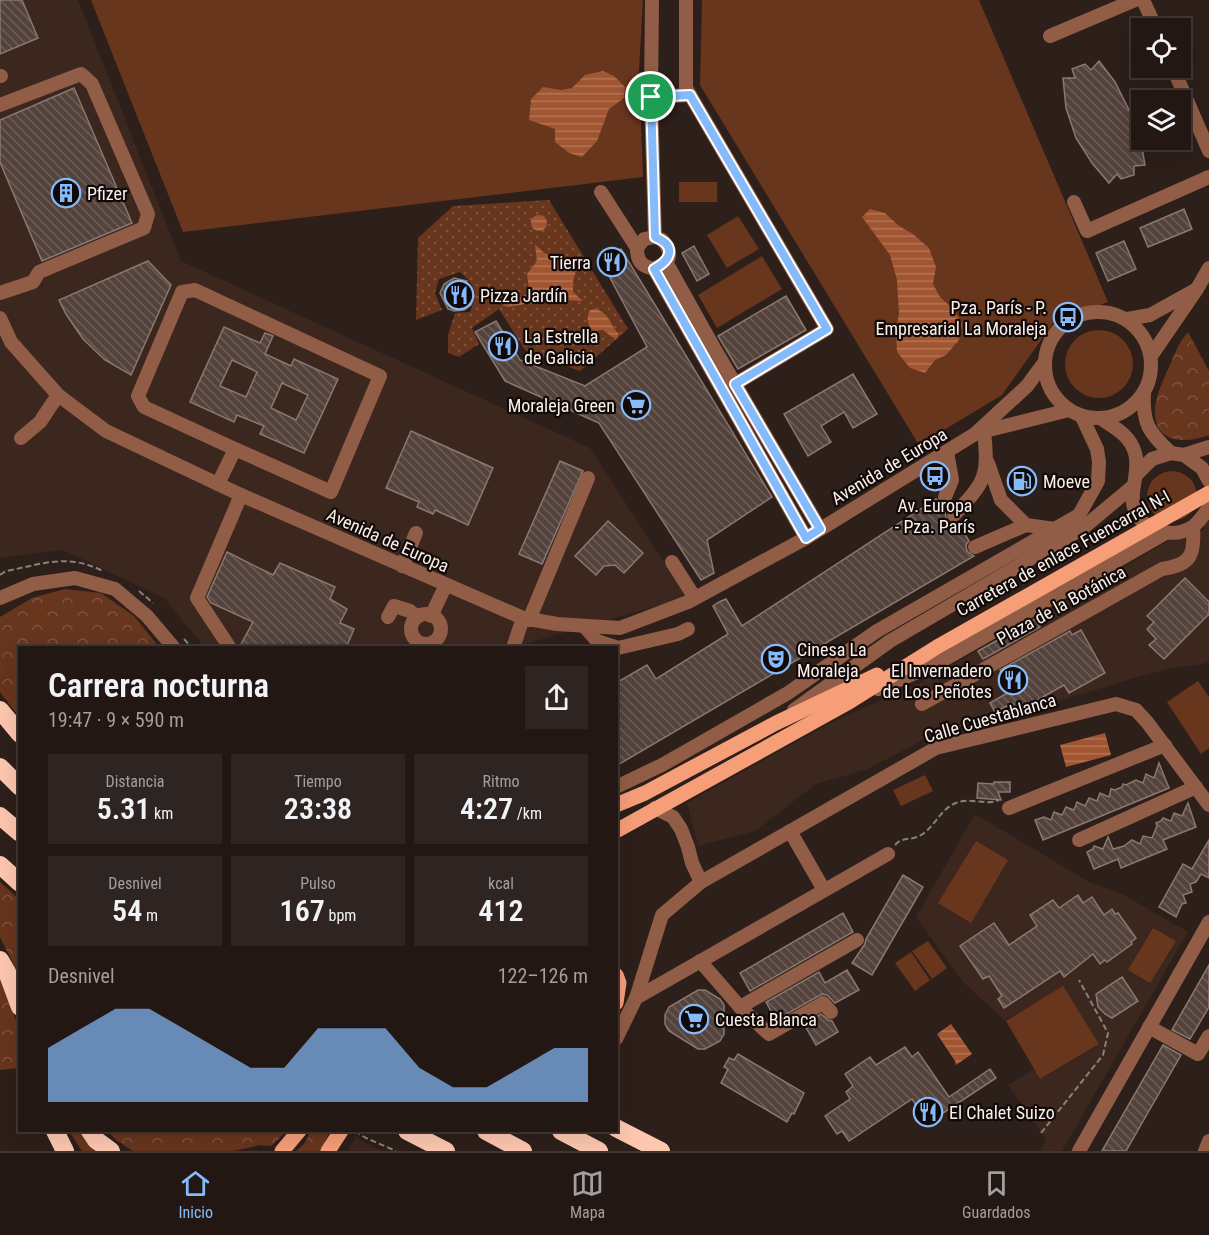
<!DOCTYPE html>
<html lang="es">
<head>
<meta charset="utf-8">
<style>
  :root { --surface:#221713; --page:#2e2421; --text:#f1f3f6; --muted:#a29fa0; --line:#3f3633; --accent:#86bbfb }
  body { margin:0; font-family:"Roboto Condensed",sans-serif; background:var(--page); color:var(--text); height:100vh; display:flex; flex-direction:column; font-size:22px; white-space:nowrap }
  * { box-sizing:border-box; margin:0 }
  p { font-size:20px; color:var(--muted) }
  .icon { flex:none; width:33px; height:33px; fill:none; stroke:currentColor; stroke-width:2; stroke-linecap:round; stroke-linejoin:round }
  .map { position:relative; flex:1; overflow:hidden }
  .details { position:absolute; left:18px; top:646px; width:600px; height:486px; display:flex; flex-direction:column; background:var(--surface); border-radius:0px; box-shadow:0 6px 24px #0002,0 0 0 2px var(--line) }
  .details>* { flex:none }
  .fabs { position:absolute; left:1131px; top:18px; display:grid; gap:12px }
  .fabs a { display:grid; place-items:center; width:60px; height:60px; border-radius:0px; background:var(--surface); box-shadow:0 6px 24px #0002,0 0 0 2px var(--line); font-size:30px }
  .pin { position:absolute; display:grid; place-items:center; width:51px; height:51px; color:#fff; margin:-26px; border:3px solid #fff; border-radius:50%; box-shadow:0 2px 6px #0007 }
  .round { display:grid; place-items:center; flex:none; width:63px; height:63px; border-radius:0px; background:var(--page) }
  .overview { display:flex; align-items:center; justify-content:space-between; height:102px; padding:0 30px }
  h1 { font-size:33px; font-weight:600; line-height:45px }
  .stats { display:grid; grid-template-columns:repeat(3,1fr); gap:9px; height:102px; padding:6px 30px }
  .stats div { display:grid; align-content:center; border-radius:0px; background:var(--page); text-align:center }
  .stats b { font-size:30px; font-weight:600 }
  .stats small { font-size:16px; font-weight:400 }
  .stats p { font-size:16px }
  .chart { height:168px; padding:12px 30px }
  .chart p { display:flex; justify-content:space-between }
  .chart svg { width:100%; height:108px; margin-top:6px; fill:var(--accent); opacity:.7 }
  .tabs { display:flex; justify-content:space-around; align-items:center; height:84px; border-top:2px solid var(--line); background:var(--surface); font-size:16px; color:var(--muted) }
  .tabs a { display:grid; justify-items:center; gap:3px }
  .tabs .active { color:var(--accent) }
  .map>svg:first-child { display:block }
  .built { fill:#3c271f }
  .grass { fill:#68351d }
  .forest { fill:url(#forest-crowns) }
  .garden { fill:url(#garden-dots) }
  .water { fill:url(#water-rules) }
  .building { fill:url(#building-back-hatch); stroke:#8a7871; stroke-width:1.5; fill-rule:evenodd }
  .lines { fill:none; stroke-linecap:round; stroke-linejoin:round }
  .path { stroke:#8b7f7a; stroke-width:2; stroke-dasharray:6 3; stroke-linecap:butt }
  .minor { stroke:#925d46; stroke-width:14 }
  .major { stroke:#f69e78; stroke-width:15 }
  .highway { stroke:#fdc7b0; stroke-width:18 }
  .route-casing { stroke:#fff; stroke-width:12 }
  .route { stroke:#86bbfb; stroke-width:8 }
  .labels { text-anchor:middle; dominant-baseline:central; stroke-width:4.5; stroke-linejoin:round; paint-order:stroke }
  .poi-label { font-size:18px; fill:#faf0ec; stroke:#110a08; text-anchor:start }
  .street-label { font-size:18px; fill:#faf0ec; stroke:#110a08 }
</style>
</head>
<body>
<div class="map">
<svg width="1209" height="1151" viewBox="0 0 1209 1151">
  <defs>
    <pattern id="forest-crowns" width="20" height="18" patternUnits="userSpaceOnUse" patternTransform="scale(1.5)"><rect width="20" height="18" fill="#68351d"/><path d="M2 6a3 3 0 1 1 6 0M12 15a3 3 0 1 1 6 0" fill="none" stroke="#7e533e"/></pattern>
    <pattern id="garden-dots" width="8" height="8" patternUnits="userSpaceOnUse" patternTransform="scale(1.5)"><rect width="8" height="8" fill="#68351d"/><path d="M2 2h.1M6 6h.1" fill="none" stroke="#7e533e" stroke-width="1.8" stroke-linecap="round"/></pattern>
    <pattern id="water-rules" width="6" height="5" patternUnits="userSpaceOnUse" patternTransform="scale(1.5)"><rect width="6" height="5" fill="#a25531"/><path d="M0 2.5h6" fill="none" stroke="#b47659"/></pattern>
    <pattern id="building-back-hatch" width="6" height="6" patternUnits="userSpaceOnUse" patternTransform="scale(1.5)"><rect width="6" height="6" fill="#53433c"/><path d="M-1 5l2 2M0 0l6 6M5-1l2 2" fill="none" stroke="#6d5e58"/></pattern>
  </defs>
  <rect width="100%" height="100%" fill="#2d1f19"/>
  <g class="built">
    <path d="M0,0h78l103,261 409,187 97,150 -106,29 -67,21h-309l-41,-50 -101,-48 -63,8z"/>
    <path d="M1209,520v142l-10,3 -28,3 -37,10 -91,28 -48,10 -68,22 -59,31 -52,15 -61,47 -57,15 -11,-43 143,-80 92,-41 173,-98 78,-46 11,1 20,-10v-5z"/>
    <path d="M975,814l112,67 37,14 64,37 -126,219h-21l5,-12 -38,-54 26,-16 7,10 58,-35 -36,-57 -58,34 -42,-39 -47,-65z"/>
    <path d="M356,1136l11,8 15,7h-34z"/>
  </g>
  <g class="grass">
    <path d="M91,0h552l-4,71 4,106 -460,55z"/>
    <path d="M702,0h277l129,302 -54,20 -52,73 -83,50 -219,-360z"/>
    <rect x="679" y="182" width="38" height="20"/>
    <path d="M738,216l21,33 -32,19 -20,-33z"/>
    <path d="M762,256l20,33 -65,39 -19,-33z"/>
    <circle cx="1099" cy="364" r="34"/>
    <circle cx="1172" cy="496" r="25"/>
    <path d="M1198,681l11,16v51l-8,6 -34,-52z"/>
    <path d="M925,775l8,16 -32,15 -8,-16z"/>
    <path d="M976,841l32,19 -37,63 -33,-20z"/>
    <path d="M1153,928l23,13 -26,42 -22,-13z"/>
    <path d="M928,941l19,27 -15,11 -20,-28z"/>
    <path d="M911,952l19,28 -15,11 -20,-28z"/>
    <path d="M1063,986l36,58 -59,35 -34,-58z"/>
  </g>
  <g class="forest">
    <path d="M1188,332l21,39v64c-24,9 -56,9 -54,-26 1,-16 9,-30 15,-44 5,-12 9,-23 18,-33z"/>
    <path d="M65,589l36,4 33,23 26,32h-140l-1,69 -19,-25v-75l32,-19z"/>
    <path d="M0,882l19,17v76l-19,-38z"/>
    <path d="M0,975l19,54v39l-19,2z"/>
    <path d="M69,1131h10l20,20h-17z"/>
    <path d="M108,1131h179l-16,15 -11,-1 -27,6h-100l-17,-11z"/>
    <path d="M311,1131h19l-9,20h-25l8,-7z"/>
  </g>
  <path class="garden" d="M549,200l79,129 -48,42 -55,-21 -26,-41 -27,19 7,16 -20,13 -11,-4v-18l7,-22 15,-1c8,-20 6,-26 -10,-40l-21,7 -4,14 7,17 -26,10 2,-82 35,-32z"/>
  <g class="water">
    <path d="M603,71l11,5 11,11 -1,11 -15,11 -12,32 -15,16 -13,-4 -14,-11v-13l-26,-9 2,-21 12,-12 18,3 11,-2 13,-13z"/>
    <path d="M870,209l15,4 14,13 14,8 16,14 7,19 -3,17 7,13 13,12 9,14 -3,17 -13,15 -11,5 -10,13 -15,-5 -13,-16 -1,-21 3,-18 -2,-33 -7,-25 -28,-38z"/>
    <circle cx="539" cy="223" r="8"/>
    <path d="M535,245c6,3 6,7 12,9 15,6 21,-3 29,17l-3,10v11l10,9 -24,-1 -15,-6 -4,1 -5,7 -26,5 -6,-1 1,-5c24,-6 27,-2 23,-27l10,-13z"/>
    <path d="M595,309c14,3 15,16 24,25l-2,5 -5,-2 -9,-7 -10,1c-6,-6 -7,-14 -3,-21z"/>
    <path d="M1105,733l6,22 -45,12 -6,-22z"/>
    <path d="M951,1024l21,30 -16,11 -1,-4 -18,-27z"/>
  </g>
  <g class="building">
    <path d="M0,0h22l16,38 -38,16z"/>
    <path d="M1099,61l16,21 24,48 6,35 -11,1v9l-13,4 -4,-5 -8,9 -17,-20 -16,-25 -10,-30 -3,-30h12l-3,-9 13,-5 6,6z"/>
    <path d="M74,88l58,135 -90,38 -42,-99v-42z"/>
    <path d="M1184,209l8,20 -44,18 -8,-19z"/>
    <path d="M1124,241l12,28 -28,12 -12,-28z"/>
    <path d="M694,246l15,28 -12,7 -15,-28z"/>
    <path d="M621,249l151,248 -65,43 7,33 -13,7 -102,-157 -94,-42 -30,-49 21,-11 24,39 65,26 62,-39 -46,-86z"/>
    <path d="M148,261l23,24 -40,90 -26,-15 -22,-21 -17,-25 -7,-14z"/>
    <path d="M454,278l13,3 -1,2 4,4 4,9 -3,9 -7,5 -10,1 -6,-2 -8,-16 4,-9z"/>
    <path d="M786,296l20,34 -68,39 -20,-33z"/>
    <path d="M224,327l36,16 5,-10 8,3 -8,18 26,12 3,-7 44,20 -34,74 -44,-19 4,-8 -27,-11 -3,7 -44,-20zM232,360l25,12 -11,25 -26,-11zM282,383l26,12 -12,25 -25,-12z"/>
    <path d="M853,374l24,40 -24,14 -9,-16 -23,14 10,16 -23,14 -24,-42z"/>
    <path d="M411,431l82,37 -25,57 -33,-15 -2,4 -16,-7 2,-5 -33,-14z"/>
    <path d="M560,461l23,10 -41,93 -23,-10z"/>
    <path d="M936,499l5,6 6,1 2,2 -4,4 1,6 5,6 7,-1 11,18 -3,4 1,6 7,5 -358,210v-83l31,-18 9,14 72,-45 -15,-28 6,-4 7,-3 16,27z"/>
    <path d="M608,521l35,32 -19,20 -9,-8 -11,1 -8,9 -21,-19z"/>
    <path d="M227,552l46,23 7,-12 55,24 -5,12 17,10 -7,14 14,6 -8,19h-107l14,-26 -42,-19 -4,-6z"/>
    <path d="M1185,578l24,24v12l-45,45 -15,-14 7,-6 -9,-10 7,-7 -7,-6z"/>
    <path d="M1035,619l5,8 -57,32 -5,-8z"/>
    <path d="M1081,630l24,43 -36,20 -5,-8 -32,18 -17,4 -2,-4 -18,9 -5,-9 21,-12 -11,-21 70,-39 2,4z"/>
    <path d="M1159,763l10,25 -126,52 -8,-20 9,-3 7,3 3,-8 8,3 4,-8 8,3 3,-8 8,4 4,-8 8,3 3,-8 9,4 2,-8 4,1 7,-3 1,-3 3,1 10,-5 7,3 3,-9 8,4z"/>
    <path d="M994,782h16v10h-12l3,8 -24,-2 1,-15 16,1z"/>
    <path d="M1188,803l8,24 -33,13 4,9 -46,19 -3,-9 -24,10 -7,-17 6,-3 1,-3 9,3 5,-12 5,12 11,-3 8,-6 8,4 3,-8 9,2 5,-12 -1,-3 5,-2 2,-3 8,3 3,-8 8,3z"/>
    <path d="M1209,840v38l-8,-4 -5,8 -6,2 2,8 -9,3 3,8 -4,1 -6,13 -17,-10 24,-43 9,5z"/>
    <path d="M903,875l20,12 -51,88 -20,-12 13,-19 1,-5z"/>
    <path d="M1078,895l5,8 9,-6 12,18 8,-6 3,5 3,-1 18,25 -5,4 1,2 -25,18 -2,-2 -5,4 -7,-10 -29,23 -4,-6 -56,37 -6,-9 4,-3 -13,-20 -6,3 -23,-33 34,-23 15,22 28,-19 -7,-11 23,-15 6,8z"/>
    <path d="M843,913l10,19 -103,59 -10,-18z"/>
    <path d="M1209,965v42l-19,32 -18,-9z"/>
    <path d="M847,970l12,20 -24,13 -8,-8 -5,-1 -46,26 -10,-18 53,-30 6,11z"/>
    <path d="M1122,977l16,24 -26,17 -7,-4 -7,-7 -2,-13z"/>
    <path d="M698,990h7l15,9 4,6v29l-4,7 -15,8h-7l-29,-18 -4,-7v-9l4,-8z"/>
    <path d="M821,1014l7,6 4,1 6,11 -22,13 -12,-21z"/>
    <path d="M1163,1045l18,10 -35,61 -20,35h-24z"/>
    <path d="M905,1047l7,10 6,-5 31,45 41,-28 6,9 -68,45 -16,-24 -63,42 -7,-10 -5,3 -12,-18 25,-17 -4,-7 7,-6 -8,-12 25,-17 6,8z"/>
    <path d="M738,1054l66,39 -10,21 -2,-1 -5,9 -66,-39 7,-14 -4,-2 5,-9 5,2z"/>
  </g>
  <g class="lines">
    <g class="path">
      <path d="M0,575l6,-4c38,-7 60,-18 97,0"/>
      <path d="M139,591l14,12"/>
      <path d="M184,639l8,9"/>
      <path d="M895,845c8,-9 17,-4 26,-10 14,-8 19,-26 35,-32 14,-6 29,3 43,-3"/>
      <path d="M355,1131l11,7 30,13"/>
      <path d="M1041,1133l62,-78 5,-22 -29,-53"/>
    </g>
    <g class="minor">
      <path d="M652,0l-1,97 4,140"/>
      <path d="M686,0v88l141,241 -92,55"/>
      <path d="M1143,0l13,28"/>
      <path d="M1050,36l85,-36"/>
      <path d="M1173,68l36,83"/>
      <path d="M0,76h1"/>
      <path d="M651,97l39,-2"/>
      <path d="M0,105l81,-31 11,10 56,130 -4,14 -105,44 -6,10 -33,11"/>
      <path d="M601,192l36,56c0,13 4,18 17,21 4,-2 10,-5 13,-8 6,-9 -2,-23 -13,-24 -3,0 -6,2 -10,2l-7,9"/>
      <path d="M1074,202l13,29 122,-54"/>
      <path d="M666,262l48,86 106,181"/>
      <path d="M654,269l152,269"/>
      <circle cx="1098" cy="365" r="53"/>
      <path d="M0,318l11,24 47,53 48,36 135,64 282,123 34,6 63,4 68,-26 118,-64 169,-104 52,-48 17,-23"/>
      <path d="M1127,319l23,-4 45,-25"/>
      <path d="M1151,356l46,-67 12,-21"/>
      <path d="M1144,392c-2,31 5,41 27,61"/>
      <path d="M1100,418c15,10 30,17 35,35 5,17 -4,33 -2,50 4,26 36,37 58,25 7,-4 13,-14 18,-20"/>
      <path d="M977,433l92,-23"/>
      <path d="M21,438l19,-16 18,-27"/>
      <path d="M1184,455l18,13 7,13"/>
      <path d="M988,463l13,37 25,25"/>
      <path d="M1136,475l16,-16 19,-6 13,2 25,-8"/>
      <path d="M218,484l17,-35 -91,-42 -6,-11 44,-104 13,-2 185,86 -49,116 -96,-43"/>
      <path d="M945,497l7,-17 -5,-28"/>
      <path d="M954,515c31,-33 35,-38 30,-83"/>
      <path d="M975,547l51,-22 29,4"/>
      <path d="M672,562l23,36"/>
      <path d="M402,566l14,-33"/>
      <path d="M0,598l33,-14 42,-6 40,11 32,27 27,32"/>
      <circle cx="426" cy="629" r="15"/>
      <path d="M431,616l15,-31"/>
      <path d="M388,617l6,-11 16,5 7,6"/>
      <path d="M529,620l59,-142"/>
      <path d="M584,626l13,15 21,7 60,-14 10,-5"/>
      <path d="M230,648l-33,-50 44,-103"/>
      <path d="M513,648l10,-30"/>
      <path d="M878,689l62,-27 224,-128"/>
      <path d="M922,704l240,-135c29,-4 33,-14 31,-42"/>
      <path d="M794,710l96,-69 193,-113 49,-41"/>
      <path d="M616,787l46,-22 126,-72 89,-62 202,-116 19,-34 1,-19 -2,-13 -15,-32"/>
      <path d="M655,808l18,9 8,12 7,18 4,16 9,19"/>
      <path d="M1009,808l156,-63"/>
      <path d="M790,831l34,59"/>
      <path d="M1079,840l117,-53"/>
      <path d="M700,961l40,46 117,-67"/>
      <path d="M636,998l252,-144"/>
      <path d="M740,1007l29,27 54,-31 8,9"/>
      <path d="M1149,1027l49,27 11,-18"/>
      <path d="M616,1039l20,-41 26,-83 39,-33 235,-134 180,-44 20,6 11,12 62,83"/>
      <path d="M1079,1151l130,-229"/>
      <path d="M1205,1151l4,-10"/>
    </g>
    <g class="major">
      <path d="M616,805l29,-12 131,-70 101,-48"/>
      <path d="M616,831l233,-129 88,-55 272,-154"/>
      <path d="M616,975l3,8 -3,20"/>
      <path d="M282,1151l17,-20"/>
      <path d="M328,1151l13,-20"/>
    </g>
    <g class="highway">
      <path d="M0,710l20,24"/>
      <path d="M0,767l20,20"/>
      <path d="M0,816l20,17"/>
      <path d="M0,865l20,18"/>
      <path d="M0,960l7,12 13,35"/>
      <path d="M616,1128l45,23"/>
      <path d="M55,1131l10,20"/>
      <path d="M90,1131l6,9 15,11"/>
      <path d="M407,1131l39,20"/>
      <path d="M486,1131l37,20"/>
      <path d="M561,1131l38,20"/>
    </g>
  </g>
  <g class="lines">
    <g class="route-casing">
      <path id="route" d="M690,95l137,234 -92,55 85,145 -14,9 -152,-269c17,-9 23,-23 1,-32l-4,-140z"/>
    </g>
    <use href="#route" class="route"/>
  </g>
  <defs>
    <g id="building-ring" transform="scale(1.5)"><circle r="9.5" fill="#110a08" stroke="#86bbfb" stroke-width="1.5"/><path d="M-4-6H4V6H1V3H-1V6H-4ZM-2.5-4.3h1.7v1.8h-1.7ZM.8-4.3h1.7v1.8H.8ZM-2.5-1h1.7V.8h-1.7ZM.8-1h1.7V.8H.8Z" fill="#86bbfb"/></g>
    <g id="restaurant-ring" transform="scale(1.5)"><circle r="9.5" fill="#110a08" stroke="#86bbfb" stroke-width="1.5"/><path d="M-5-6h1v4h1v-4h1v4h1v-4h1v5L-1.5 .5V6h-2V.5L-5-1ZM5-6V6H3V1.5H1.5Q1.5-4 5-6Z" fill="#86bbfb"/></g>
    <g id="bus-ring" transform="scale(1.5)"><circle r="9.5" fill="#110a08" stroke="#86bbfb" stroke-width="1.5"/><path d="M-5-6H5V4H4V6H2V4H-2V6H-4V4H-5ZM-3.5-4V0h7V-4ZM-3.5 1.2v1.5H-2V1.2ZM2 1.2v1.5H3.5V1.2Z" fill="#86bbfb"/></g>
    <g id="supermarket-ring" transform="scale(1.5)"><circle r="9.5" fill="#110a08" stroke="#86bbfb" stroke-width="1.5"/><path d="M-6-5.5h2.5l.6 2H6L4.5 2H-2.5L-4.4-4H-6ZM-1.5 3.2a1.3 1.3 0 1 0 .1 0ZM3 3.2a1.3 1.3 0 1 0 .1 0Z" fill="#86bbfb"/></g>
    <g id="fuel-ring" transform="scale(1.5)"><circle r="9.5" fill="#110a08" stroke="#86bbfb" stroke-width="1.5"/><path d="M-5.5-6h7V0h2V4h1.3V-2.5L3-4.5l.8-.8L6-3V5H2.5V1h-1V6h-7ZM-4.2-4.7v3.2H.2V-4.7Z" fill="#86bbfb"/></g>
    <g id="theatre-ring" transform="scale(1.5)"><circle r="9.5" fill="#110a08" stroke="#86bbfb" stroke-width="1.5"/><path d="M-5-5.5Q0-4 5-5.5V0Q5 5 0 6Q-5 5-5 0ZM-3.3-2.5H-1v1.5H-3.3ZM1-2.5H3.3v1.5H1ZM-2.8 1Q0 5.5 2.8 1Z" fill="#86bbfb"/></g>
  </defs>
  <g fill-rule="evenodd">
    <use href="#building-ring" x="66" y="193"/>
    <use href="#restaurant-ring" x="612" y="262"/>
    <use href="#restaurant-ring" x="459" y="295"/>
    <use href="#bus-ring" x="1068" y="317"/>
    <use href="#restaurant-ring" x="503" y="346"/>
    <use href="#supermarket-ring" x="636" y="405"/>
    <use href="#bus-ring" x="935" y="476"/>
    <use href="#fuel-ring" x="1022" y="481"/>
    <use href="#theatre-ring" x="776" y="659"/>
    <use href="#restaurant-ring" x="1013" y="680"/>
    <use href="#supermarket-ring" x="694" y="1019"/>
    <use href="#restaurant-ring" x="928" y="1112"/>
  </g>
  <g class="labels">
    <g class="poi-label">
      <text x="87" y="193">Pfizer</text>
      <text x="591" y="262" text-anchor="end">Tierra</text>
      <text x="480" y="295">Pizza Jardín</text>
      <text x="1047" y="307" text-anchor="end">Pza. París - P.<tspan x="1047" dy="21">Empresarial La Moraleja</tspan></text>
      <text x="524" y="336">La Estrella<tspan x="524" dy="21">de Galicia</tspan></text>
      <text x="615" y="405" text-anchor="end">Moraleja Green</text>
      <text x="1043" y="481">Moeve</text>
      <text x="935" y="505" text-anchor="middle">Av. Europa<tspan x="935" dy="21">- Pza. París</tspan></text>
      <text x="797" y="649">Cinesa La<tspan x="797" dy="21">Moraleja</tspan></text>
      <text x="992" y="670" text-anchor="end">El Invernadero<tspan x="992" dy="21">de Los Peñotes</tspan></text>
      <text x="715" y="1019">Cuesta Blanca</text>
      <text x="949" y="1112">El Chalet Suizo</text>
    </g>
    <g class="street-label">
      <text transform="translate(889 466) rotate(-31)">Avenida de Europa</text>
      <text transform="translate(388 540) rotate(24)">Avenida de Europa</text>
      <text transform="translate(1063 553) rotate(-29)">Carretera de enlace Fuencarral N-I</text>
      <text transform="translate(1061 605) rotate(-29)">Plaza de la Botánica</text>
      <text transform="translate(990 718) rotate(-16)">Calle Cuestablanca</text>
    </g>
  </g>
</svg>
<div class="fabs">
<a><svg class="icon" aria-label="locate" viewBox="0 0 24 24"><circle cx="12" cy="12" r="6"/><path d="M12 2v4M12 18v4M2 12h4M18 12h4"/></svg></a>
<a><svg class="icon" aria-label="layers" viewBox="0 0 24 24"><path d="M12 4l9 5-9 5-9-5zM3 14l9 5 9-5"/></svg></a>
</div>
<div class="pin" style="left:651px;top:97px;background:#1e9e55"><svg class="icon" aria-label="arrive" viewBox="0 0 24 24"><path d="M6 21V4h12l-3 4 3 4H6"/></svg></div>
<section class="details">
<div class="overview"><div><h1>Carrera nocturna</h1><p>19:47 · 9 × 590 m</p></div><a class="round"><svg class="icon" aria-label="share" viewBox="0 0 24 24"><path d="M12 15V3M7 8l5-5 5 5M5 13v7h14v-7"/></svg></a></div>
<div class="stats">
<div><p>Distancia</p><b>5.31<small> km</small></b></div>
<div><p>Tiempo</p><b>23:38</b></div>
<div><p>Ritmo</p><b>4:27<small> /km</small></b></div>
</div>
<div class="stats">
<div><p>Desnivel</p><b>54<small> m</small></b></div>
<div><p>Pulso</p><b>167<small> bpm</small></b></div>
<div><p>kcal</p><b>412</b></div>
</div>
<div class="chart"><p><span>Desnivel</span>122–126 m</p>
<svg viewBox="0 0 160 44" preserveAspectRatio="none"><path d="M0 44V22L10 14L20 6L30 6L40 14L50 22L60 30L70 30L80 14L90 14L100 14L110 30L120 38L130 38L140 30L150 22L160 22V44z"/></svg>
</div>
</section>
</div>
<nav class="tabs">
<a class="active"><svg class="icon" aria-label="home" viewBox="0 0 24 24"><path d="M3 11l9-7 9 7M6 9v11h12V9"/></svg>Inicio</a>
<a><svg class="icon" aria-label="map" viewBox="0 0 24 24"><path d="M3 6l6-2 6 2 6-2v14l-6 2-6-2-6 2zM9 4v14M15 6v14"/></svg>Mapa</a>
<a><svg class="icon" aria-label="saved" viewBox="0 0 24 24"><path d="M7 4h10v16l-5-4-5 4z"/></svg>Guardados</a>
</nav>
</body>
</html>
